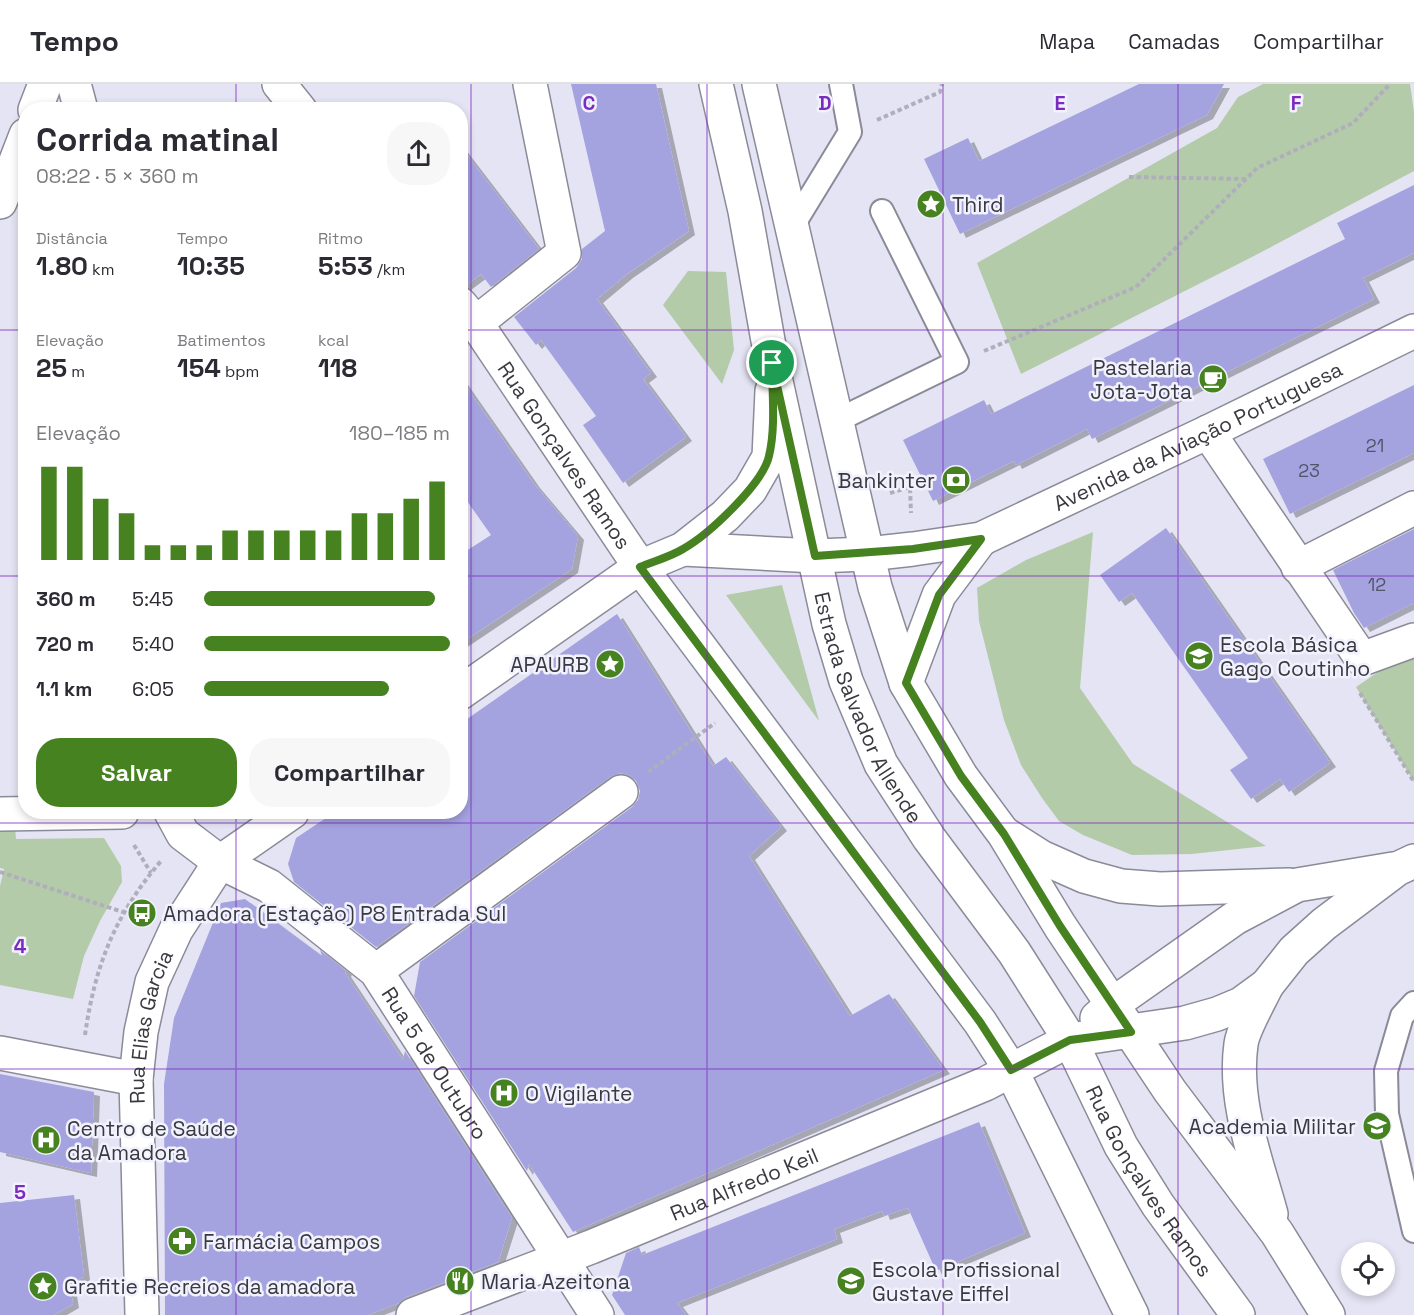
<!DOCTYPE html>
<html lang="pt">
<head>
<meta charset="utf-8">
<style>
  :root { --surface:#fff; --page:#f7f7f7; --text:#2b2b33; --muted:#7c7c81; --line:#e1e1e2; --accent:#46821f }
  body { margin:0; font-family:"Space Grotesk",sans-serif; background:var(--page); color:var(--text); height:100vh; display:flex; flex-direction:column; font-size:22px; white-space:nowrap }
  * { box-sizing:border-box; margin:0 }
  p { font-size:20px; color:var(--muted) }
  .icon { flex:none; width:33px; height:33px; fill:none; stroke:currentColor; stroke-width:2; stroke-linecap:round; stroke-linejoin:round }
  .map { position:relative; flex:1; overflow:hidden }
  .side { position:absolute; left:18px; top:18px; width:450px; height:717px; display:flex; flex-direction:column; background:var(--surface); border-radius:24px; box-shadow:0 3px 9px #0003 }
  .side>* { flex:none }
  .fabs { position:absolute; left:1341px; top:1158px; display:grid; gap:12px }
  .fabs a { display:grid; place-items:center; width:54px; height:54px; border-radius:50%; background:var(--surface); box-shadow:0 3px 9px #0003; font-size:30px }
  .pin { position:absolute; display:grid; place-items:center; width:51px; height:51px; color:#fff; margin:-26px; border:3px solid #fff; border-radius:50%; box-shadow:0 2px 6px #0007 }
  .round { display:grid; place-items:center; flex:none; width:63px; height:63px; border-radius:24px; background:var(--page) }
  .headline { display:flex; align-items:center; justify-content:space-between; height:102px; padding:0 18px }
  h1 { font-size:33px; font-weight:700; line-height:45px }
  .figures { display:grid; grid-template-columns:repeat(3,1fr); gap:9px; height:102px; padding:6px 18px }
  .figures div { display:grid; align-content:center }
  .figures b { font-size:26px; font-weight:700 }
  .figures small { font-size:16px; font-weight:400 }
  .figures p { font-size:16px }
  .chart { height:168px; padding:12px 18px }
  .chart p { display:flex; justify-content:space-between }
  .chart svg { width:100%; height:108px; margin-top:6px; stroke:var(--accent); stroke-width:6 }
  .primary-button { display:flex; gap:12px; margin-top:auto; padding:12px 18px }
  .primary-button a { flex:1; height:69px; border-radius:24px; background:var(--accent); color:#fff; font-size:24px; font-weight:700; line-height:69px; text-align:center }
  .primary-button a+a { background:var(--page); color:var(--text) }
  ul { padding:0 18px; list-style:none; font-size:20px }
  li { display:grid; grid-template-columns:96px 72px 1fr; align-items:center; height:45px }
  li i { height:15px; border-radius:8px; background:var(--accent) }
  header { display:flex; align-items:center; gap:36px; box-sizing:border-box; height:84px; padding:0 30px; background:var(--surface); border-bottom:2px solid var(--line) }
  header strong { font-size:28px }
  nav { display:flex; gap:33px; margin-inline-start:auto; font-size:21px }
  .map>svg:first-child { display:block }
  .green { fill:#b4cba9 }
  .building { fill:#a4a3e0; filter:url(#shadow) }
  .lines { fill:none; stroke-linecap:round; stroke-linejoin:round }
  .service-casing { stroke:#8a8a98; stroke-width:26 }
  .pedestrian-casing { stroke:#8a8a98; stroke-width:36 }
  .minor-casing { stroke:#8a8a98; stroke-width:36 }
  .tertiary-casing { stroke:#8a8a98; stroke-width:36 }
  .secondary-casing { stroke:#8a8a98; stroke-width:36 }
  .path { stroke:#afafbc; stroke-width:4; stroke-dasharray:4.5 3; stroke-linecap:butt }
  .service { stroke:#fff; stroke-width:22 }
  .pedestrian { stroke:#fff; stroke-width:33 }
  .minor { stroke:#fff; stroke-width:33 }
  .tertiary { stroke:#fff; stroke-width:33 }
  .secondary { stroke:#fff; stroke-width:33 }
  .route-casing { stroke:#fff; stroke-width:12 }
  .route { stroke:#46821f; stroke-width:8 }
  .grid { fill:none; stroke:#7b2cbf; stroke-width:1.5; stroke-opacity:0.55 }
  .labels { text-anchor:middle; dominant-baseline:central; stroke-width:5; stroke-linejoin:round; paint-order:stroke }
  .number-label { font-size:18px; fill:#545467 }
  .poi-label { font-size:21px; fill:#39393f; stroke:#f1f2fe; text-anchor:start }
  .street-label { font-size:21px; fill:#39393f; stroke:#f1f2fe }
  .grid-label { font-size:20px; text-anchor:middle; font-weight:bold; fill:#7b2cbf; stroke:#f1f2fe; stroke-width:5; stroke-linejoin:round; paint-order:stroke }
</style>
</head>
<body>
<header>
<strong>Tempo</strong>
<nav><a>Mapa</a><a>Camadas</a><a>Compartilhar</a></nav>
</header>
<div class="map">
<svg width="1414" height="1231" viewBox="0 0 1414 1231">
  <defs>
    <filter id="shadow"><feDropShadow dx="6" dy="4" stdDeviation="0" flood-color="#0004"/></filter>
  </defs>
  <rect width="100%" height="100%" fill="#e4e4f4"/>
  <g class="green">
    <path d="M1263,0h147l4,28v59l-162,86 -231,117 -44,-111 240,-135 21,-31z"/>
    <path d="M688,187l38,1 8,78 -12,34 -59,-79z"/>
    <path d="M1093,448l-13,156 53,76 133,82 -74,8 -60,1 -49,-20 -24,-14 -17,-23 -21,-33 -17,-45 -25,-99 -2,-33 49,-28z"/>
    <path d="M782,501l37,136 -93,-126z"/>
    <path d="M1414,569v129l-58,-95 28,-19z"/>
    <path d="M0,743h15l1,12 88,-1 17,28 1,16 -22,39 -16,35 -11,43 -73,-14v-99l4,-17 -4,-1z"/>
  </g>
  <g class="building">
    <path d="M571,0h85l33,147 -62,43 -30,25 54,74 -8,6 43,58 -63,46 -40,-58 13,-9 -55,-76 -5,5 -22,-28 62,-49 6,-9v-10l23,-18z"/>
    <path d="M1139,0h85l-17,31 -247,119 -36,-75 44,-21 11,23z"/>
    <path d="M460,62l79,103 -48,38 -10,-13 -16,12h-5z"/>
    <path d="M1414,101v68l-51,25 11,21 -282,140 -5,-10 -71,36 -2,-4 -81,40 -30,-61 81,-40 7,14 285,-141 69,-34 -8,-16z"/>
    <path d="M460,294l74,106 44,52 -6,33 -112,75v-89l31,-20 -31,-44z"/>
    <path d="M1414,301v68l-124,61 -27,-55z"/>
    <path d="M1166,444l164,235 -41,29 -9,-13 -29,20 -21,-29 18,-12 -116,-165 -13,9 -19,-27z"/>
    <path d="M1414,445v74l-50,25 -10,-15 -21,-43z"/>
    <path d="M617,530l96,152 13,-9 55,70 -32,29 101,160 39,-22 55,76 -371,162 -44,-68 -2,7 -113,-175 6,-34 212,-155 6,-7 2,-9 -4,-10 -7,-6 -9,-2 -10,4 -234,170 -82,-65 -6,-18 8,-26 39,-26h125v-88z"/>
    <path d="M245,815l77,57 -2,-6 26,21 -1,2 58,87 2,-9 107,167 -14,44 -92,35 -7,6 -31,12h-203l-1,-231 10,-66 47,-115z"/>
    <path d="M0,990l94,18 -3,81 -91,-21z"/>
    <path d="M979,1038l46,111 -89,38 -28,-63 -24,8 -2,-5 -48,18 3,10 -160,64 9,12h-61l-13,-20 14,-42 13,-6 3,8z"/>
    <path d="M74,1111l10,81 -14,10 3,18 -19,11h-54v-112z"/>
  </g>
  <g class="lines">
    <g class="service-casing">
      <g id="service">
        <path d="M792,143l58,-95 -9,-48"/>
        <path d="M838,336l119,-58 -75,-151"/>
        <path d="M1414,919l-12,13 -16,55 1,43 27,117"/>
      </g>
    </g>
    <g class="pedestrian-casing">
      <g id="pedestrian">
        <path d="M0,730l122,-2"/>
        <path d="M0,969l136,26"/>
      </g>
    </g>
    <g class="minor-casing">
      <g id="minor">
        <path d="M74,0l7,26"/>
        <path d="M279,0l21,26"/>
        <path d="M35,26l10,-26"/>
        <path d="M0,118l26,-67"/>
        <path id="s1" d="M460,220l16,19 164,244 340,455 31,48 121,245"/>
        <path d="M476,239l88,-70 -34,-169"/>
        <path d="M1208,348l154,227 52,-19"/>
        <path d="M1298,483l116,-59"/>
        <path id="s2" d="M171,728l12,22 37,28 49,24 107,85 221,344"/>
        <path d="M376,887l245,-179"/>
        <path id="s3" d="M413,1231l178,-68 394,-163 85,-44"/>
      </g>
    </g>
    <g class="tertiary-casing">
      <g id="tertiary">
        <path d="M683,465l132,7"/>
        <path id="s4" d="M868,470l45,-5 68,-10 227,-107 206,-101"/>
        <path d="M906,599l33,-88 42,-56"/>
        <path d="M460,609l180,-126 43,-18 42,-33 25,-26 19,-33 3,-66"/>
        <path id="s5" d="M142,1231l-6,-236 5,-47 11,-50 24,-52 44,-68 72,-50"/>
      </g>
    </g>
    <g class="secondary-casing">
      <g id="secondary">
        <path id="s6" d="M716,0l29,127 27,152 57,261 17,57 35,83 48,74 85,114 56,88 51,106 37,59 80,110"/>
        <path d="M759,0l116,503 31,96 55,93 43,58 56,92 110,165 107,142 51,82"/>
        <path d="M815,472l53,-2"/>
        <path d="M1008,752l33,21 43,19 37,10 39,3 129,-4"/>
        <path d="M1267,901c-7,15 -24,44 -26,59 -8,58 15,115 30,170"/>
        <path d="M1097,934l16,-14 122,-86 62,-33 96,-16"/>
        <path d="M1070,956l115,-17 32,-9 24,-10 26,-19 27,-34 30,-27 73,-55 17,-8"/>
      </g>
    </g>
    <g class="path">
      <path d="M877,36l63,-28 2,-8"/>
      <path d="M1129,93l117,2"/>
      <path d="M984,267l152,-64 121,-119 96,-45 37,-39"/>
      <path d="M890,409l20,-6 1,26"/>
      <path d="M1360,609l54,89"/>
      <path d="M648,688l67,-49"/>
      <path d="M134,761l17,28"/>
      <path d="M0,788l123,40"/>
      <path d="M85,951c10,-70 30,-120 76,-174"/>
    </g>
    <use href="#service" class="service"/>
    <use href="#pedestrian" class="pedestrian"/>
    <use href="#minor" class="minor"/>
    <use href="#tertiary" class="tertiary"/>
    <use href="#secondary" class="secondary"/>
  </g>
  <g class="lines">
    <g class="route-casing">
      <path id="route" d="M772,279l43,193 98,-7 68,-10 -42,56 -33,88 55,93 43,58 56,92 71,106 -61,8 -59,30 -31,-48 -340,-455c14,-6 30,-10 43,-18 25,-14 80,-65 86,-93 7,-29 3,-63 3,-93z"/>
    </g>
    <use href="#route" class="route"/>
  </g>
  <path class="grid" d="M236,0v26M471,0v1231M707,0v1231M943,0v1231M1178,0v1231M0,246h26M460,246h954M0,492h26M460,492h954M236,728v503M0,739h1414M0,985h1414"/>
  <defs>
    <g id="sight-disc" transform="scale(1.5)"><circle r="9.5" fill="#46821f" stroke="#f1f2fe"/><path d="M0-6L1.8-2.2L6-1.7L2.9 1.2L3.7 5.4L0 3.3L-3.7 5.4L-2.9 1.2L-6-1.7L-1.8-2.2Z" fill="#fff"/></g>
    <g id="cafe-disc" transform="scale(1.5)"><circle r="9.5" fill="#46821f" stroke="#f1f2fe"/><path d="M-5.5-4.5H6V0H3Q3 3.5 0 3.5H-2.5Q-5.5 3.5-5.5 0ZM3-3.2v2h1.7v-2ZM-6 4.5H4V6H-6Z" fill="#fff"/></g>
    <g id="bank-disc" transform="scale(1.5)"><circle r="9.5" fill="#46821f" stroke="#f1f2fe"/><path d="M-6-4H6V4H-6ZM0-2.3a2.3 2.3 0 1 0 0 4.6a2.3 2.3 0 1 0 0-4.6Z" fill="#fff"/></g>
    <g id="school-disc" transform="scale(1.5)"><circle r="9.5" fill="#46821f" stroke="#f1f2fe"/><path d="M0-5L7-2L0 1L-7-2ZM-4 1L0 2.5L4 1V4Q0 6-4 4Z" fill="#fff"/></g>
    <g id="bus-disc" transform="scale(1.5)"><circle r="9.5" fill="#46821f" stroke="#f1f2fe"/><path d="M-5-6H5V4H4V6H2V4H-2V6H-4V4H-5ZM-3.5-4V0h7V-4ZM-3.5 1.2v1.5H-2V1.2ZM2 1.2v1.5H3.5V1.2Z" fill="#fff"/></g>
    <g id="hospital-disc" transform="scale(1.5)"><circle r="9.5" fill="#46821f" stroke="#f1f2fe"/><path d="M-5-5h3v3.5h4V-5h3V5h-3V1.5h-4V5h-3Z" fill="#fff"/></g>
    <g id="university-disc" transform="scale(1.5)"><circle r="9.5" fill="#46821f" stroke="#f1f2fe"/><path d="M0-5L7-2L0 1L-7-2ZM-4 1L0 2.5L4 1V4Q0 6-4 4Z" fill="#fff"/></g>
    <g id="pharmacy-disc" transform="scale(1.5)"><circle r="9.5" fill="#46821f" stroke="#f1f2fe"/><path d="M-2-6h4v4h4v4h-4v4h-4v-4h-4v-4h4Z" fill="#fff"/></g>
    <g id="restaurant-disc" transform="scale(1.5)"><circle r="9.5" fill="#46821f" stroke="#f1f2fe"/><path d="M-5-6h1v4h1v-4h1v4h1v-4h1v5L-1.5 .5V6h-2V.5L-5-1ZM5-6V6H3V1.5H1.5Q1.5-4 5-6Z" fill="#fff"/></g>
  </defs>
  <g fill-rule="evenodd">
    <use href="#sight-disc" x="931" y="120"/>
    <use href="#cafe-disc" x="1213" y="295"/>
    <use href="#bank-disc" x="956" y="396"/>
    <use href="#school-disc" x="1199" y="572"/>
    <use href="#sight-disc" x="610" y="580"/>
    <use href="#bus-disc" x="142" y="829"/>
    <use href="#hospital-disc" x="504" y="1009"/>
    <use href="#university-disc" x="1377" y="1042"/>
    <use href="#hospital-disc" x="46" y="1056"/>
    <use href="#pharmacy-disc" x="182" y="1157"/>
    <use href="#restaurant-disc" x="460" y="1197"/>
    <use href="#school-disc" x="851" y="1197"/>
    <use href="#sight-disc" x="43" y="1202"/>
  </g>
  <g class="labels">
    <g class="number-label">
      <text x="1375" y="361">21</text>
      <text x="1309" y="386">23</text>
      <text x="1377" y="500">12</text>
    </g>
    <g class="poi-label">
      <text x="952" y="120">Third</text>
      <text x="1192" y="283" text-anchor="end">Pastelaria<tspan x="1192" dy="24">Jota-Jota</tspan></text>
      <text x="935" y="396" text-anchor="end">Bankinter</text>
      <text x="1220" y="560">Escola Básica<tspan x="1220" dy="24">Gago Coutinho</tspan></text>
      <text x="589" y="580" text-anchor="end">APAURB</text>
      <text x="163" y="829">Amadora (Estação) P8 Entrada Sul</text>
      <text x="525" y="1009">O Vigilante</text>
      <text x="1356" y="1042" text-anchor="end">Academia Militar</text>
      <text x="67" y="1044">Centro de Saúde<tspan x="67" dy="24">da Amadora</tspan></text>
      <text x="203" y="1157">Farmácia Campos</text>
      <text x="872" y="1185">Escola Profissional<tspan x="872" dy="24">Gustave Eiffel</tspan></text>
      <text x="481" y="1197">Maria Azeitona</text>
      <text x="64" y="1202">Grafitie Recreios da amadora</text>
    </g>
    <g class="street-label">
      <text stroke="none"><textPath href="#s4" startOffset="354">Avenida da Aviação Portuguesa</textPath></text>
      <text stroke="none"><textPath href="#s1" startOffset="184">Rua Gonçalves Ramos</textPath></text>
      <text stroke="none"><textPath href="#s6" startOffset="644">Estrada Salvador Allende</textPath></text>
      <text stroke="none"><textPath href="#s5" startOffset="290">Rua Elias Garcia</textPath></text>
      <text stroke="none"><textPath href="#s2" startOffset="372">Rua 5 de Outubro</textPath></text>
      <text stroke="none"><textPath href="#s6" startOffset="1198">Rua Gonçalves Ramos</textPath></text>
      <text stroke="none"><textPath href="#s3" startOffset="356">Rua Alfredo Keil</textPath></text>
    </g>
  </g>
  <g class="grid-label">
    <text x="589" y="26">C</text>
    <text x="825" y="26">D</text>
    <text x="1060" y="26">E</text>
    <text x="1296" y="26">F</text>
    <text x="20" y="869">4</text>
    <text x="20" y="1115">5</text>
  </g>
</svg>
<div class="fabs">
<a><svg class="icon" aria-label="locate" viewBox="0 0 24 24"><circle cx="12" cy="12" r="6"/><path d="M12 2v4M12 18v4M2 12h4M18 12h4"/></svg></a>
</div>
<div class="pin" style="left:772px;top:279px;background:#1e9e55"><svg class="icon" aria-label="arrive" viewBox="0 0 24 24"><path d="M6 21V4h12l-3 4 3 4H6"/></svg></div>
<section class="side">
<div class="headline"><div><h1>Corrida matinal</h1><p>08:22 · 5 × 360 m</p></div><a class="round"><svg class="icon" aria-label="share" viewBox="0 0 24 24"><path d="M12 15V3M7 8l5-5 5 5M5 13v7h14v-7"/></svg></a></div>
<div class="figures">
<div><p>Distância</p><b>1.80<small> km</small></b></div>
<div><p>Tempo</p><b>10:35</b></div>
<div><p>Ritmo</p><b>5:53<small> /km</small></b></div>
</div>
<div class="figures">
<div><p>Elevação</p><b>25<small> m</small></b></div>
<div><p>Batimentos</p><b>154<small> bpm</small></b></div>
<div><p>kcal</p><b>118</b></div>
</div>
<div class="chart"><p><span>Elevação</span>180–185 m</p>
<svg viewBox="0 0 160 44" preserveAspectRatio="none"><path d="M5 44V6M15 44V6M25 44V19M35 44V25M45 44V38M55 44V38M65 44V38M75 44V32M85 44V32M95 44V32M105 44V32M115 44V32M125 44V25M135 44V25M145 44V19M155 44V12"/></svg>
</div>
<ul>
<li><b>360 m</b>5:45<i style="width:94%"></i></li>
<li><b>720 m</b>5:40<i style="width:100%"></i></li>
<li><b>1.1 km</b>6:05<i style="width:75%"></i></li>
</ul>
<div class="primary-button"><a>Salvar</a><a>Compartilhar</a></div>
</section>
</div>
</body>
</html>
